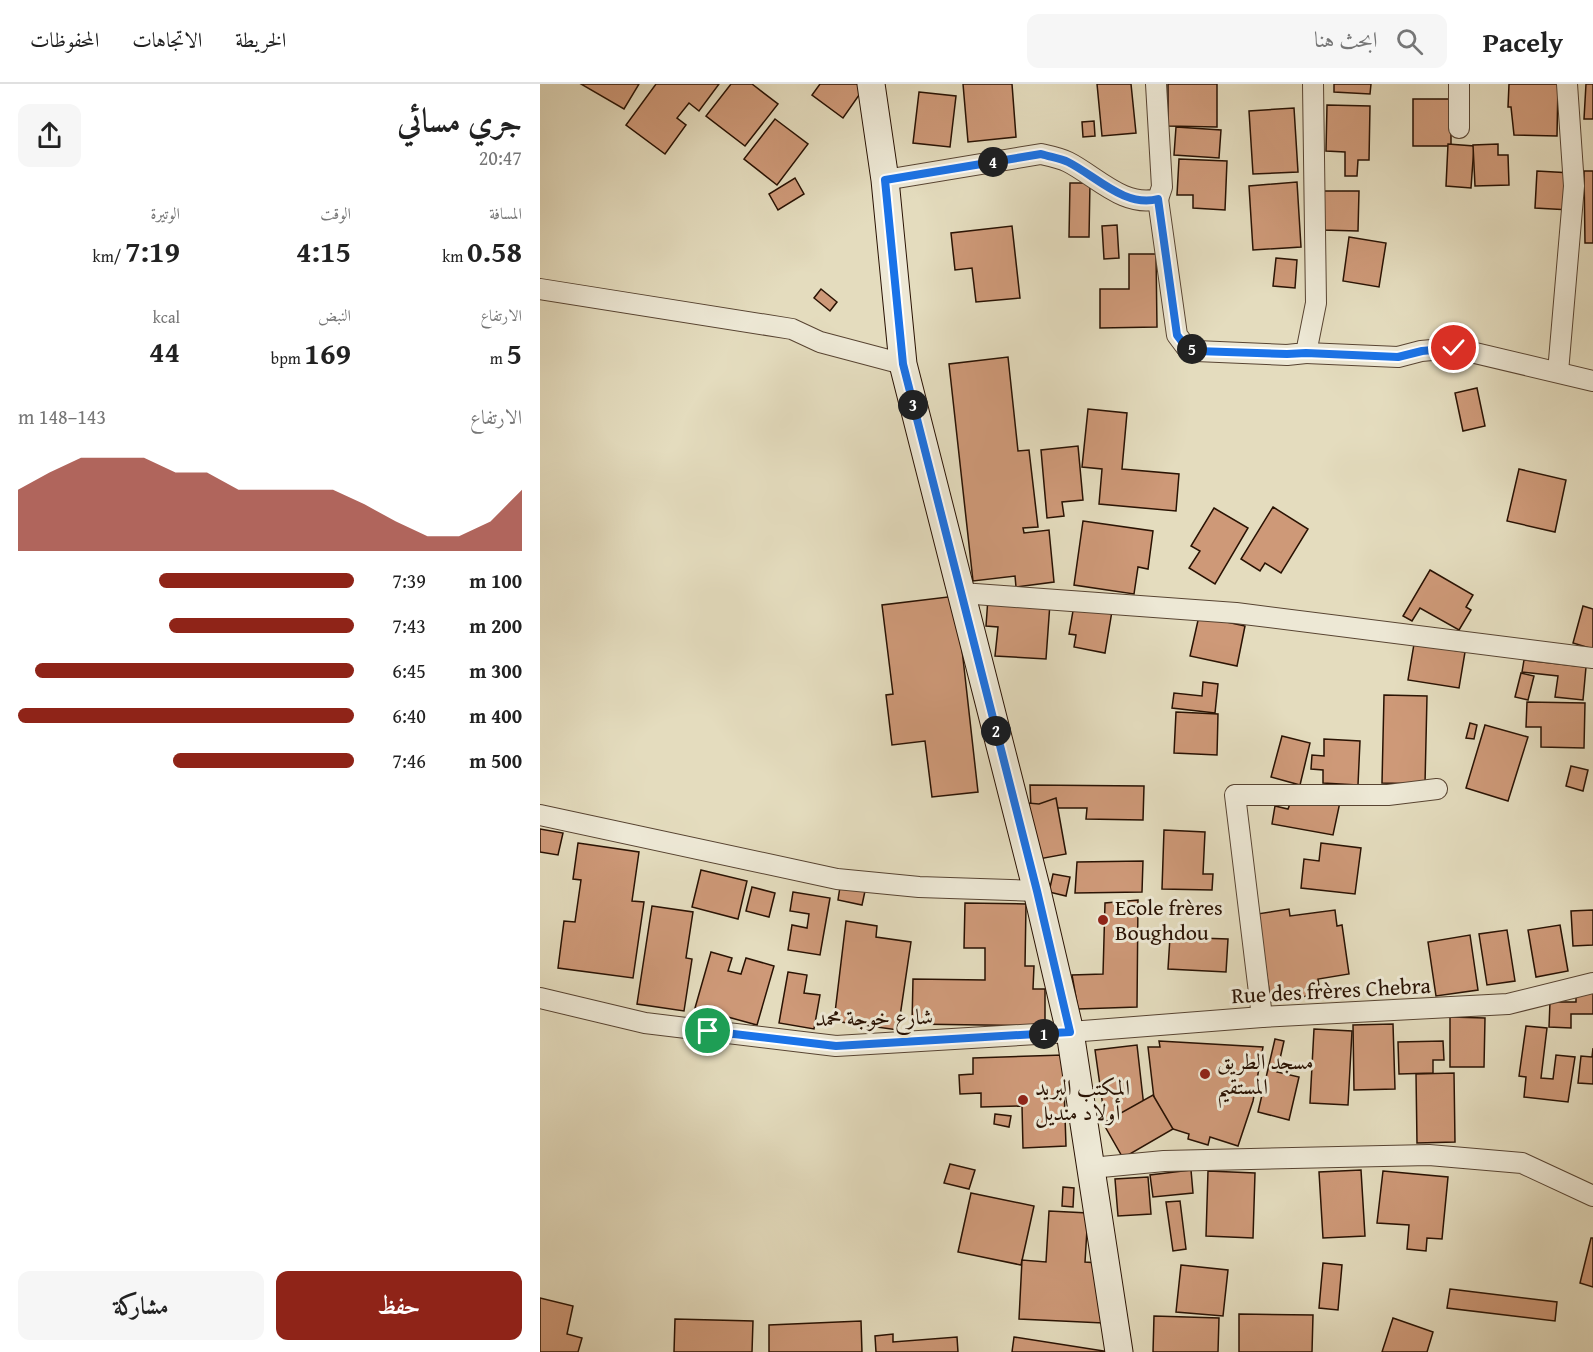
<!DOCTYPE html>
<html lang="ar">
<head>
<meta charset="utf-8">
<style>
  :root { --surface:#fff; --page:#f6f6f6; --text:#222; --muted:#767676; --line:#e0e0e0; --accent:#8f2418 }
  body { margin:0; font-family:"Gentium Book Plus",Amiri,serif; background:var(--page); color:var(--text); direction:rtl; height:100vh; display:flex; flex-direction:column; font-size:22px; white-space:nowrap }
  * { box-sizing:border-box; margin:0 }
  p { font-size:20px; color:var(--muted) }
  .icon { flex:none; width:33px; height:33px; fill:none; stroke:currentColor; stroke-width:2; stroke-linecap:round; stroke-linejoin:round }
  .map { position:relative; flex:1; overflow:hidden; direction:ltr }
  .drawer { display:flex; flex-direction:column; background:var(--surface); width:540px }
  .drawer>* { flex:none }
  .pin { position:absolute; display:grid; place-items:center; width:51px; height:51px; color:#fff; margin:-26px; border:3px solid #fff; border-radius:50%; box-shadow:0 2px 6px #0007 }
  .km { position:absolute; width:30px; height:30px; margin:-15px; border-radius:50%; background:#222; color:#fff; font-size:16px; line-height:30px; text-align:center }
  .round { display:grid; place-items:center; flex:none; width:63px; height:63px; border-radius:12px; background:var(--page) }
  .headline { display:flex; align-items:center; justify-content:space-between; height:102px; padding:0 18px }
  h1 { font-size:33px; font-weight:600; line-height:45px }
  .stats { display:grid; grid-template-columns:repeat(3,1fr); gap:9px; height:102px; padding:6px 18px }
  .stats div { display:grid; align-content:center }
  .stats b { font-size:30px; font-weight:600 }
  .stats small { font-size:16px; font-weight:400 }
  .stats p { font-size:16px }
  .chart { height:168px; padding:12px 18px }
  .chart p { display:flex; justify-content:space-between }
  .chart svg { width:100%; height:108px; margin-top:6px; fill:var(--accent); opacity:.7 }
  .primary-button { display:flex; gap:12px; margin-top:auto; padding:12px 18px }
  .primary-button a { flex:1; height:69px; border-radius:12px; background:var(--accent); color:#fff; font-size:24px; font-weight:600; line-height:69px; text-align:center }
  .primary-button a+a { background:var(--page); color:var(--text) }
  ul { padding:0 18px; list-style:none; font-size:20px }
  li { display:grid; grid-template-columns:96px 72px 1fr; align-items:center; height:45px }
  li i { height:15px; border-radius:8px; background:var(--accent) }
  header { display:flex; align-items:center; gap:36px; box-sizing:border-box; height:84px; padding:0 30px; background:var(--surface); border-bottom:2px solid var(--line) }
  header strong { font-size:28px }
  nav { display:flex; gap:33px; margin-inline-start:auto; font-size:21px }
  .search { width:420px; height:54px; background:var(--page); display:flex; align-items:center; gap:15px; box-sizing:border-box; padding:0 21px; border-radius:12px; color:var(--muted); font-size:22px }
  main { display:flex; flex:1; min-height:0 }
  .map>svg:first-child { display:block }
  .building { fill:#ce9978; stroke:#291203; stroke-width:1.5 }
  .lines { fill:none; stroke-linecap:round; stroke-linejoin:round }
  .street-casing { stroke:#584432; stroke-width:22 }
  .secondary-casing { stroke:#291203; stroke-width:29 }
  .street { stroke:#ede8d5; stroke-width:20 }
  .secondary { stroke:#ede8d5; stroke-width:27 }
  .route-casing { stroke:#fff; stroke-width:12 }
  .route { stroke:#1a73e8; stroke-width:8 }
  .poi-dot { fill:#8f2418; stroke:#ede8d5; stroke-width:2 }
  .labels { text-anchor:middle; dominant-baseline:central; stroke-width:6; stroke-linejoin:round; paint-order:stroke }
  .poi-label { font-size:22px; fill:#291203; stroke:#ede8d5; text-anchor:start }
  .street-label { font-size:22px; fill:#291203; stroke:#ede8d5 }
</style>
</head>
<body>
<header>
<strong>Pacely</strong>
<div class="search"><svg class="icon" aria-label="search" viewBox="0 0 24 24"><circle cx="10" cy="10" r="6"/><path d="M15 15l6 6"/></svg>ابحث هنا</div>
<nav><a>الخريطة</a><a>الاتجاهات</a><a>المحفوظات</a></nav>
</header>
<main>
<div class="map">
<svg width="1053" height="1268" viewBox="0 0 1053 1268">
  <rect width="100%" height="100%" fill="#e4dcbe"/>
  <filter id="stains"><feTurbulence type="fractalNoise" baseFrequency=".00333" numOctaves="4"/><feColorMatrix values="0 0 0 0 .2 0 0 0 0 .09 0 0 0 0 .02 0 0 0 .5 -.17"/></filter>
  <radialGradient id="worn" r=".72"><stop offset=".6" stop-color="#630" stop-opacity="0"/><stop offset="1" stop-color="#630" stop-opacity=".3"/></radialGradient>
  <g class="building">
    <path d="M41,0h58l-15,25z"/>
    <path d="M116,0h63l-20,27 -10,-8 -12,15 9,7 -21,29 -39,-29z"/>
    <path d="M191,0h21l26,20 -33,42 -39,-30z"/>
    <path d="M280,0h38l6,4 -21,30 -31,-23z"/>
    <path d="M423,0h49l4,53 -48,5z"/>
    <path d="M557,0h34l5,49 -34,3z"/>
    <path d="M628,0h49v43l-49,-1z"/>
    <path d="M794,0h37l-1,10 -36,-2z"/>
    <path d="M969,0h49l-1,52 -43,-1 -3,-28h-3z"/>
    <path d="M1046,0h7v35h-9z"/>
    <path d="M379,8l37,4 -6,51 -37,-4z"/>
    <rect x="873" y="15" width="38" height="47"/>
    <path d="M787,21l43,1 -1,54h-11l-1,16h-12v-24l-19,-1z"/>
    <path d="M754,24l4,64 -45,2 -4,-63z"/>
    <path d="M235,35l33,25 -31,41 -33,-26z"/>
    <path d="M554,37l1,15 -12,1 -1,-15z"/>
    <path d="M636,43l45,3 -2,28 -45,-3z"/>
    <path d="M908,60l26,2 -3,42 -25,-2z"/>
    <path d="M958,60v11h10l1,30 -34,1 -2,-41z"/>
    <path d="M639,75l48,2 -2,49 -32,-2v-13h-16z"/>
    <path d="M997,87l35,2 -2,37 -35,-2z"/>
    <path d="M1044,87h9v72h-8z"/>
    <path d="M255,94l9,16 -26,16 -9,-16z"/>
    <path d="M757,98l4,65 -48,3 -4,-64z"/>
    <path d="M530,99h20l-1,54h-20z"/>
    <path d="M782,107h37l-1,40 -36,-1z"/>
    <path d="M577,141l2,33 -15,1 -2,-33z"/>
    <path d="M472,142l8,72 -44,4 -4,-34 -17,2 -4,-37z"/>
    <path d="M809,153l37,6 -7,44 -36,-6z"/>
    <path d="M589,170h27l1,73 -57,1v-39h29z"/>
    <path d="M736,174l21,2 -2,28 -22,-2z"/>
    <path d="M281,205l16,13 -7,9 -16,-13z"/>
    <path d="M468,273l10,94 11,-1 9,77 -15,1 1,5 25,-3 5,52 -38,5 -1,-11 -42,5 -24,-217z"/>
    <path d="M937,304l8,38 -22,5 -8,-38z"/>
    <path d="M548,325l39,4 -5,56 57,5 -3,37 -77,-7 3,-35 -20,-2z"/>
    <path d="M538,362l5,54 -21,2 2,14 -17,2 -6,-68z"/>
    <path d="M979,385l47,11 -11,52 -48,-11z"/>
    <path d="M733,423l35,22 -27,44 -16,-10 -5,8 -19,-12z"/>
    <path d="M674,424l34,20 -33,56 -26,-16 11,-17 -9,-5z"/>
    <path d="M543,437l70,10 -5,38 -10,-2 -4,27 -60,-9z"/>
    <path d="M890,486l43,25 -7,12 5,3 -12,20 -39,-22 -8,13 -9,-5z"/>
    <path d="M416,512l22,196 -46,5 -7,-56 -33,4 -6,-50 7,-1 -11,-89z"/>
    <path d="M448,514l62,5 -4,56 -51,-3 3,-29 -12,-1z"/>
    <path d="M534,521l38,6 -7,42 -31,-6 2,-12 -7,-1z"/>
    <path d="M1043,522l10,3v40l-20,-6z"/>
    <path d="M659,532l46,10 -8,40 -47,-10z"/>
    <path d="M874,560l51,8 -6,36 -51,-8z"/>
    <path d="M984,576l62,7 -3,33 -28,-3 3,-21 -36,-4z"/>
    <path d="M981,589l13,3 -6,24 -13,-3z"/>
    <path d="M663,598l15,2 -3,29 -43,-5 2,-15 28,3z"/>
    <path d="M844,611l43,1 -2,88 -43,-1z"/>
    <path d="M987,618l58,1 -1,45 -43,-1v-20h-15z"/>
    <path d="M636,628l42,2 -1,41 -43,-2z"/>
    <path d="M930,639l7,2 -3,14 -8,-1z"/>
    <path d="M945,641l43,12 -20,64 -42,-13z"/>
    <path d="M742,652l28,7 -10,42 -29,-8z"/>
    <path d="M784,655l36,2 -2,44 -35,-2v-13l-12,-1 1,-14 12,1z"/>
    <path d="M1031,682l17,4 -5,21 -17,-5z"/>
    <path d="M490,701l114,1 -1,34 -57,-1 1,-11h-56z"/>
    <path d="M516,714l10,56 -27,5 -11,-56 11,1z"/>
    <path d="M751,717l49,1 -7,33 -61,-11 3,-18 13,3z"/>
    <path d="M0,745l23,4 -5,22 -18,-3z"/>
    <path d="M624,746l41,2 -2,42h10l-1,16 -50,-1z"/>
    <path d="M38,759l61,9 -7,49 12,1 -11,76 -75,-10 6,-47 11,1 6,-42 -8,-1z"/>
    <path d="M781,759l40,5 -6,46 -54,-6 3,-29 15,2z"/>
    <path d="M603,777l-1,31 -67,1 2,-31z"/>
    <path d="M161,786l46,11 -9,38 -46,-12z"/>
    <path d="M513,790l17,3 -4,19 -17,-4z"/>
    <path d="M212,803l23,6 -6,24 -23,-6z"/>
    <path d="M300,803l25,4 -3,14 -24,-5z"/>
    <path d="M253,808l37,6 -10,57 -32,-5 4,-25 15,3 2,-14 -19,-3z"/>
    <path d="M598,816l-1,107 -59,2 -6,-34 31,-1 2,-71z"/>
    <path d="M425,819l61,1 -1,62h9l-1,23h12v37l-133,-2 1,-45 72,1v-32h-21z"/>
    <path d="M112,822l41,6 -7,46 6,1 -8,52 -47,-7z"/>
    <path d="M749,825l1,7 45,-6 2,16 5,-1 7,49 -31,5 2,15 -49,8 -14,-88z"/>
    <path d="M1053,826v35l-20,1 -2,-35z"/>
    <path d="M306,837l31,5 -1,11 35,5 -13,88 -64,-9z"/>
    <path d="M1020,841l8,46 -32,6 -8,-47z"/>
    <path d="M967,846l8,51 -28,4 -8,-51z"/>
    <path d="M930,851l8,55 -42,6 -8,-54z"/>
    <path d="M630,853l58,2 -2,33 -58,-3z"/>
    <path d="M171,868l21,6 -4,13 13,3 5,-16 28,8 -17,59 -62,-17z"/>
    <path d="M248,888l19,3 -3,18 16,2 -6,34 -35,-6z"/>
    <path d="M1036,906h17v24h-22v14l-22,-1 1,-25h26z"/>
    <path d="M910,933l35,1 -1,49h-34z"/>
    <path d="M853,940l2,65 -41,1 -1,-65z"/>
    <path d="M986,942l21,2 -6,50 12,1 3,-24 19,2 -7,45 -44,-5 2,-20 -7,-1z"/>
    <path d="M774,945l38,2 -4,74 -38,-2z"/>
    <path d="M735,955l9,2 -7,31 22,5 -10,43 -31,-8z"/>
    <path d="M619,957l104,6 -10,54 -15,45 -28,-9 -2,8 -20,-6 1,-5 -32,-10 -9,-77h12z"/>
    <path d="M903,957l1,19h-11v13l-34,1 -1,-32z"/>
    <path d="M597,961l8,71 -40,5 -10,-71z"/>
    <path d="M1053,964v36l-15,-1 3,-27 11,1z"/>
    <path d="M523,971l3,91 -43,2 -1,-42 -41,1v-14l-21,1 -1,-19 14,-1v-16z"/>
    <path d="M914,989l1,69 -38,1 -1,-69z"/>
    <path d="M613,1011l20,34 -50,29 -20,-35z"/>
    <path d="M455,1030l16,2 -2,11 -15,-3z"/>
    <path d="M410,1080l25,6 -6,19 -25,-6z"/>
    <path d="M651,1086l2,23 -40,4 -3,-22z"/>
    <path d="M821,1086l4,66 -42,2 -4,-66z"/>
    <path d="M668,1087l47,2 -2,65 -47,-2z"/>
    <path d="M843,1087l65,6 -6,62 -15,-1 -1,13 -19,-2 2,-24 -32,-2z"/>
    <path d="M608,1093l3,37 -33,2 -3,-37z"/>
    <path d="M523,1103l11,1 -1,19 -11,-1z"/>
    <path d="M431,1109l63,13 -13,59 -63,-13z"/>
    <path d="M640,1117l6,48 -13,2 -7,-49z"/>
    <path d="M509,1127l39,2 -3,49 14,1 4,60 -84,-4 3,-59 24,2z"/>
    <path d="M1051,1154h2v49l-13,-4z"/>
    <path d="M783,1179l19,2 -4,45 -19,-2z"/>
    <path d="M641,1181l47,5 -5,46 -47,-4z"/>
    <path d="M910,1205l107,13 -2,19 -108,-13z"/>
    <path d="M0,1214l33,8 -6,28 15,4 -4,14h-38z"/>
    <path d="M699,1230l74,1 -1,37h-73z"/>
    <path d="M614,1232l65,2 -1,34h-65z"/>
    <path d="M853,1234l40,14 -6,20h-45z"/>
    <path d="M135,1235l78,2 -1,31h-78z"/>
    <path d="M321,1237l1,31h-93v-27z"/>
    <path d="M353,1250v8l64,-5 1,15h-82l-1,-16z"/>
    <path d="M474,1253l96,15h-98z"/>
  </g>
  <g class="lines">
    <g class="street-casing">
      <g id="street">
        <path d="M919,44v-44"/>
        <path d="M345,96l156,-26c9,2 19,4 27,8 28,14 56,46 90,37l4,-12 -6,-103"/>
        <path d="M618,115l19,136 9,12 10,4 91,4 19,-2 10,-50 -3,-219"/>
        <path d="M0,205l252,40 28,13 83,22"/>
        <path d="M766,269l92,4 23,-6 33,-3 139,33"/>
        <path d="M1018,288l16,-186 -7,-102"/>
        <path d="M421,509l275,20 357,45"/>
        <path d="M0,731l297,64 82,8 118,4"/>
        <path d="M0,914l105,25 191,23 234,-14 192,-15 246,-13 85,-21"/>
        <path d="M722,933l-27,-222h153l49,-6"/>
        <path d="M551,1084l73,-7 265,-6 93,8 71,33"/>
      </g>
    </g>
    <g class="secondary-casing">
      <path id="secondary" d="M331,0l14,96 18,184 134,527 33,141 49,320"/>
    </g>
    <use href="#street" class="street"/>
    <use href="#secondary" class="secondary"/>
  </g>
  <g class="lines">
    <g class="route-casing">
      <path id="route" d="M168,947l128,15 234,-14 -33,-141 -134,-527 -18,-184 156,-26c9,3 19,4 27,8 28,14 57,46 90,37l19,136 9,12 10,4 91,3 19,-1 92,4 24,-6 32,-3"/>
    </g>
    <use href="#route" class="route"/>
  </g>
  <g class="poi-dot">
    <circle cx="563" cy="836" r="6"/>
    <circle cx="665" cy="990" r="6"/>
    <circle cx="483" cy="1016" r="6"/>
  </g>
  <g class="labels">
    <g class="poi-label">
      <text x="575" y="823">Ecole frères<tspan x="575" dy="25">Boughdou</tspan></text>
      <text x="677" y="977">مسجد الطريق<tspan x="677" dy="25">المستقيم</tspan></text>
      <text x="495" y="1003">المكتب البريد<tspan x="495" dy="25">أولاد منديل</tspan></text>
    </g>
    <g class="street-label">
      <text transform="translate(791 906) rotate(-3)">Rue des frères Chebra</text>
      <text transform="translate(334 933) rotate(-1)">شارع خوجة محمد</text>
    </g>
  </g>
  <rect width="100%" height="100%" filter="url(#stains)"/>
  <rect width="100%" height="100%" fill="url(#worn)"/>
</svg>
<div class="pin" style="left:168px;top:947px;background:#1e9e55"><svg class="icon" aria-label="arrive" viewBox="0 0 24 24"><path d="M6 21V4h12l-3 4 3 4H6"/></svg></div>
<div class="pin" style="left:914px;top:264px;background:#d93025"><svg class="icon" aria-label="check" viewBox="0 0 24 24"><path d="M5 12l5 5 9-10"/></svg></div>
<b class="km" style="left:504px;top:950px">1</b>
<b class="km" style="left:456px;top:647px">2</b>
<b class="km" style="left:373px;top:321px">3</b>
<b class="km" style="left:453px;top:78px">4</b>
<b class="km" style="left:652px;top:265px">5</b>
</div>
<section class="drawer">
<div class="headline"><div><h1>جري مسائي</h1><p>20:47</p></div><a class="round"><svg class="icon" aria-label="share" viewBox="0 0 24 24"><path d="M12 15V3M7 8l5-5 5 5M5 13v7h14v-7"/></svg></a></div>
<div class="stats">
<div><p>المسافة</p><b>0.58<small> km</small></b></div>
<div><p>الوقت</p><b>4:15</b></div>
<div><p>الوتيرة</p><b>7:19<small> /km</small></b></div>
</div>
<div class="stats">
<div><p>الارتفاع</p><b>5<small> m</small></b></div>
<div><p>النبض</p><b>169<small> bpm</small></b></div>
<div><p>kcal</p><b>44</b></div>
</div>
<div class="chart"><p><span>الارتفاع</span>143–148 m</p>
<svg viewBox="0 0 160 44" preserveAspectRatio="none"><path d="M0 44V19L10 12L20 6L30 6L40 6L50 12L60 12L70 19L80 19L90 19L100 19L110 25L120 32L130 38L140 38L150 32L160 19V44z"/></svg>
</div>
<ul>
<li><b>100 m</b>7:39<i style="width:58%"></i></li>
<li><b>200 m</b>7:43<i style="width:55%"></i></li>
<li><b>300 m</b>6:45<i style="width:95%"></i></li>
<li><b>400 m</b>6:40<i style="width:100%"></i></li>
<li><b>500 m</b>7:46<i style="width:54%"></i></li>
</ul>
<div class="primary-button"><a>حفظ</a><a>مشاركة</a></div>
</section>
</main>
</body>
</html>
